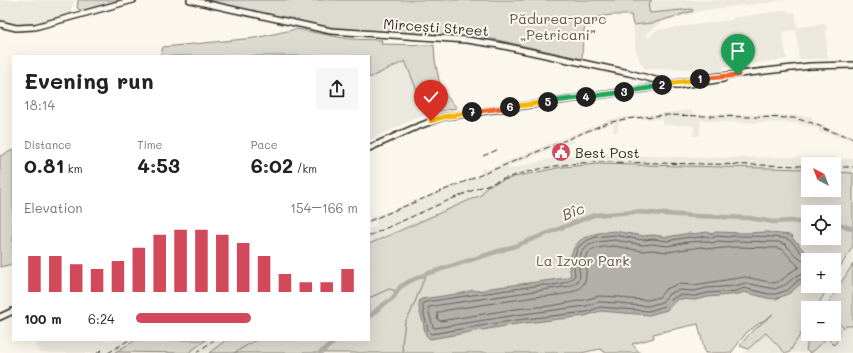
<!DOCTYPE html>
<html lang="en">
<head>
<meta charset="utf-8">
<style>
  :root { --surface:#fff; --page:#f6f6f6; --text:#222; --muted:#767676; --accent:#d1495b }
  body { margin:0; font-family:Mali,sans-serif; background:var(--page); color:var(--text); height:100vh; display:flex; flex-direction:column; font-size:15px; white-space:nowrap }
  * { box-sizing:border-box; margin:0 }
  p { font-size:13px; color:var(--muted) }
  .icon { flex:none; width:22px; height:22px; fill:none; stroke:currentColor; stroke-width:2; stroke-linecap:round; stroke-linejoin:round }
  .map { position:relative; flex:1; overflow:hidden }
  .sheet { position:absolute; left:12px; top:55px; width:358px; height:286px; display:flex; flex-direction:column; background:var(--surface); border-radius:0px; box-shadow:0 4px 16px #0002 }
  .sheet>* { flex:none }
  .needle { width:26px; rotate:318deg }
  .buttons { position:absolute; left:801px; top:157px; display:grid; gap:8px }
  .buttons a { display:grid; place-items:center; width:40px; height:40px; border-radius:0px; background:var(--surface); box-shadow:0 4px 16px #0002; font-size:20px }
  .pin { position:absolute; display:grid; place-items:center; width:34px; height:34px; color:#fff; margin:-41px -17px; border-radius:50% 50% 50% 0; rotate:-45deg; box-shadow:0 0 4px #0007 }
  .pin .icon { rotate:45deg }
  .km { position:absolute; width:20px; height:20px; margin:-10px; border-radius:50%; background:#222; color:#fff; font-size:11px; line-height:20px; text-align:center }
  .round { display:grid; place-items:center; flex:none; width:42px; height:42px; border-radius:0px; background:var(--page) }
  .overview { display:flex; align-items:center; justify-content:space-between; height:68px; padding:0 12px }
  h1 { font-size:22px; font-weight:700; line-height:30px }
  .figures { display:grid; grid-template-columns:repeat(3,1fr); gap:6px; height:68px; padding:4px 12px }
  .figures div { display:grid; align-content:center }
  .figures b { font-size:20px; font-weight:700 }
  .figures small { font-size:11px; font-weight:400 }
  .figures p { font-size:11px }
  .chart { height:112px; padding:8px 12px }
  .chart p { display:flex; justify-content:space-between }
  .chart svg { width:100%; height:72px; margin-top:4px; stroke:var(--accent); stroke-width:6 }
  ul { padding:0 12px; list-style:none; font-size:13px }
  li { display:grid; grid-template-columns:64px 48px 1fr; align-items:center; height:30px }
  li i { height:10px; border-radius:5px; background:var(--accent) }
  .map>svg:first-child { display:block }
  .built { fill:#ebe8de }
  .green { fill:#dddad0; stroke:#84827e; fill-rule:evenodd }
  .water { fill:#b1afa7; stroke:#7b7a75 }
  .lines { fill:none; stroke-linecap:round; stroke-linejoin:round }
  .shore { stroke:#61605d; stroke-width:1 }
  .stream { stroke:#7b7a75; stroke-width:1 }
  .river { stroke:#b1afa7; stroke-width:4.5 }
  .major-casing { stroke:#2b2b2b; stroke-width:8 }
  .major { stroke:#fbf7ec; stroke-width:5 }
  .rail { stroke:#2b2b2b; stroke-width:1; stroke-dasharray:6 3; stroke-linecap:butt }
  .split-1-casing { stroke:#fff; stroke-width:8 }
  .split-2-casing { stroke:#fff; stroke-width:8 }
  .split-3-casing { stroke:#fff; stroke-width:8 }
  .split-4-casing { stroke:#fff; stroke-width:8 }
  .split-5-casing { stroke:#fff; stroke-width:8 }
  .split-6-casing { stroke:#fff; stroke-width:8 }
  .split-7-casing { stroke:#fff; stroke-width:8 }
  .split-8-casing { stroke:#fff; stroke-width:8 }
  .split-1 { stroke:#f0652b; stroke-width:5 }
  .split-2 { stroke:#f5b400; stroke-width:5 }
  .split-3 { stroke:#22a559; stroke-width:5 }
  .split-4 { stroke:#22a559; stroke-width:5 }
  .split-5 { stroke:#22a559; stroke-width:5 }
  .split-6 { stroke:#f5b400; stroke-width:5 }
  .split-7 { stroke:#f0652b; stroke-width:5 }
  .split-8 { stroke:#f5b400; stroke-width:5 }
  .labels { text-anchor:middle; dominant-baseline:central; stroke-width:4; stroke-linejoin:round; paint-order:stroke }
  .park-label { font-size:14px; fill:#585754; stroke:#fbf7ec }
  .street-label { font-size:14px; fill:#2b2b2b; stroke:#fbf7ec }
  .poi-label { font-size:14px; fill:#2b2b2b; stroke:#fbf7ec; text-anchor:start }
  .water-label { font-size:15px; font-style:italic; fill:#5a5956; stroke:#fbf7ec }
</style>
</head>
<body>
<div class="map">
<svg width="853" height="353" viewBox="0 0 853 353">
  <rect width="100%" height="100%" fill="#fbf7ec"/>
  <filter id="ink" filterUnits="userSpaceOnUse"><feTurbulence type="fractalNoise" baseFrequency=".025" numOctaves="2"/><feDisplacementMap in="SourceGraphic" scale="8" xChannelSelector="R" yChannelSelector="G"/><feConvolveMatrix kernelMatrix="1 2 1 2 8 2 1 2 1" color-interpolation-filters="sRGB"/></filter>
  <g filter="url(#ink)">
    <g class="built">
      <path d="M0,0h75l-6,14 -8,5 -19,5 -22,2 -20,-4z"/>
      <path d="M652,0h137l-85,10 -44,13 -15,12 3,3 9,-8 75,-10v-2l55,-8 3,3 5,-1 2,15 29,-3 1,31h1l1,4h-30l-3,-29 -14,2 5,27 -64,9 1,4 -24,2 -1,-5 -55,-1 -8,-15 -3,-28 20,-2 40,-12 -1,-2 -42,4 -2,-8z"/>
      <path d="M405,61l22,54 -13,4 -45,21v-62z"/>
      <path d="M692,110l1,6 25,-2 94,2v5l13,4v2l28,9v4l-20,-4v-2l-14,-1 -1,-5 -22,-5 -76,-1 -19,-2 -2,16h-6l1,-9 -4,-2h-28v-6h-28l-15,3 -2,10h-4l2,-10 -42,16 1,4 -21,6 -44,18 1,3 47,-12 36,-3 108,4 137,-1v3l15,-2v15l-19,-1v-8h-26v8l-315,18 -124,54v-15l8,-3 -2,-5 -6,2v-3l2,-1 -2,-9 3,7 27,-10 9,-5 5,-2 1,1 68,-27 -1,-4 4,-2 1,2 125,-51z"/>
      <path d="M853,246v18l-28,44h-9l13,-22h5v-9z"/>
      <path d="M808,322v12h26v-10l19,1v28h-64z"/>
      <path d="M766,333l19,20h-42z"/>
      <path d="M34,340h102l-21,13h-75z"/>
      <path d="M206,340h20l-17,13h-21z"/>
    </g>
    <g class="green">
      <path d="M78,0h45l-41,11 -5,-3z"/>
      <path d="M202,0h450l-4,5 2,8 42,-4 1,2 -40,12 -20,2 -2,-10c-12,0 -40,-2 -46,12 -3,7 -2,24 -3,32l-89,-20 -156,-9z"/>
      <path d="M296,29l53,10 33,1 -1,4 53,1 1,15 6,30 16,18 -22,4 -8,3 -22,-54 -36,17v-22h-209l3,-9 92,-9z"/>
      <path d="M13,150v114l-13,3v-111z"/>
      <path d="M598,164l210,5v21h26v-18l19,1v73l-19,31v-17h-26v26h21l-13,22h-8v14l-19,31h-4l-19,-20 -18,16 -8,-3 9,-12 24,-20 -26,18 -16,21h-26l-7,-29 -45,10 1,4 -22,6 8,9h-34l-6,-4 -19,4h-372l17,-13h143v-96l112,-49 6,-9 27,-9 48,-10zM808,212h26v26h-26z"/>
      <path d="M853,264v62h-7l-2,2 -3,-3h-7v-17h-9z"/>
      <path d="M834,326l6,2 -1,10 -5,7 -7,-7 -17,15 -4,-3 2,-10 3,-6h23z"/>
      <path d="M136,340h70l-18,13 -73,-1z"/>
    </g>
    <path class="water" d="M614,231l29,5 10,-1 14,2 23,-4 3,1 14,-2 5,2 4,-2 28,1 24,-1c8,3 17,1 25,4l-1,2 5,5h2v2l4,5 15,10h-10v22l-8,2 -10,9 -14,6 -9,-1 -23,-6 -5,2 -31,3 -13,3 -16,-1 -5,3 -7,8 -18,5 -49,-4 -15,5 -68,8 -87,15c-7,-5 -5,-10 -7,-17 -2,-8 -6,-14 -3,-22l2,-1 41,-6 10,-3 3,1 8,-1 7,-2 75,-10 5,-3c-3,-10 -2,-16 2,-25 7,-16 25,-17 41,-19z"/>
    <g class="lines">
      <g class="shore">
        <path d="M614,246l28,5 10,-1 15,2 34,-5 12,2 22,-2 42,1 5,1 17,18 -8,5 -9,8 -8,3 -29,-6 -51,8 -16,-1 -12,5 -7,8 -11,3 -20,-1 -7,-2 -22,-1 -15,4 -34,6 -35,3 -75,12 -2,-1 -1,-7 10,-3 95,-14c6,1 10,-1 16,-1 12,-2 27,-4 28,-20 1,-8 -4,-13 1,-21 6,-7 19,-7 27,-8z"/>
        <path d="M808,264l-11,-7 -12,-13 -7,-2 -44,-1 -5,1 -11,-1 -6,2 -7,-2 -17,1 -21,4 -15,-2 -9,1 -29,-5 -16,2 -9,3 -7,6 -4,10 2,16 -4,6 -6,3 -124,18 -17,3 -1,2 5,18 2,1 81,-13 70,-9 13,-4 21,1 8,2 21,1 13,-4 7,-8 9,-4 16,1 13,-3 28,-2 10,-3 30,6 10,-4 11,-9 12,-3"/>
        <path d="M808,278l-10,2 -10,10 -12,4h-8l-24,-6 -7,3 -29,2 -13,3 -16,-1 -7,4 -7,7 -16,5 -49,-4 -13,5 -70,8 -86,14 -3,-3c-1,-9 -6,-18 -5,-28 6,-3 15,-2 22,-4l97,-14c8,1 29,-1 33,-10l-2,-15 5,-13 10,-7 8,-3 18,-2 29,5 10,-1 14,2 22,-4 4,1 13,-2 6,2 5,-2 11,1 5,-1c9,0 51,0 56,4 10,7 10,14 23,20"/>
      </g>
      <g class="stream">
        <path d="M369,298l20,-9 8,2"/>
        <path d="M234,353l22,-13"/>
        <path d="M403,353l-1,-9 3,-22 6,-10 15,-38"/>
      </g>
      <g class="river">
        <path d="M834,222l19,7"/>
        <path d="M369,317l11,-10 13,-9 7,-11 10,-6 16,-7 89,-28 79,-31 42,-3 59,4 54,2 24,4 19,-1 16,3"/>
        <path d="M320,353l17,-13"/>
      </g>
      <g class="major-casing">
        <g id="major">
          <path d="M190,0l141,31 136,9 32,5 130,28 49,13"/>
          <path d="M0,24l16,4 19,-1 98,-27"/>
          <path d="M676,86l47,-7"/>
          <path d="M369,148l45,-20 29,-11 201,-28 13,-3 56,-9 97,-11 43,-1"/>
          <path d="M0,317l13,-6"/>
        </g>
      </g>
      <use href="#major" class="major"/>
      <g class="rail">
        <path d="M823,129l30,9"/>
        <path d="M483,156l14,-6"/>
        <path d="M834,167h19"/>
        <path d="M369,221l238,-98 18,-4 39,-4 130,3 18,5 17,7"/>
        <path d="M369,236c21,-10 43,-19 64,-29 61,-26 103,-44 171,-45l204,4"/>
        <path d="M97,353l7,-4"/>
        <path d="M108,353l21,-13"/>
        <path d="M196,353l18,-13"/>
      </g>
    </g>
  </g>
  <g class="lines" filter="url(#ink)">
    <g class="split-1-casing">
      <path id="split-1" d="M700,79l38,-4"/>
    </g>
    <g class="split-2-casing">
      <path id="split-2" d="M662,85l38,-6"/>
    </g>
    <g class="split-3-casing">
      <path id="split-3" d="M624,92l25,-4 13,-3"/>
    </g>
    <g class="split-4-casing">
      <path id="split-4" d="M586,97l38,-5"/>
    </g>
    <g class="split-5-casing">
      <path id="split-5" d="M548,102l38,-5"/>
    </g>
    <g class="split-6-casing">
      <path id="split-6" d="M510,107l38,-5"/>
    </g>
    <g class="split-7-casing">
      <path id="split-7" d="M472,112l38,-5"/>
    </g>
    <g class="split-8-casing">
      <path id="split-8" d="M431,121l12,-4 29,-5"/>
    </g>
    <use href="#split-1" class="split-1"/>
    <use href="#split-2" class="split-2"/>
    <use href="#split-3" class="split-3"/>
    <use href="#split-4" class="split-4"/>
    <use href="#split-5" class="split-5"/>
    <use href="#split-6" class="split-6"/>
    <use href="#split-7" class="split-7"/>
    <use href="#split-8" class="split-8"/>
  </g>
  <defs>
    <g id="civic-disc" transform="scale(1)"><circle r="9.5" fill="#d1495b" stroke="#fbf7ec"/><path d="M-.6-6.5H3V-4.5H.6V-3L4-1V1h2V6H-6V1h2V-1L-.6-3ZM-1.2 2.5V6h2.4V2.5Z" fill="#fff"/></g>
  </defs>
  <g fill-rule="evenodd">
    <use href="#civic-disc" x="561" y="152"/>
  </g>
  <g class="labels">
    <g class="park-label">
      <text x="558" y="18">Pădurea-parc<tspan x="558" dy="16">„Petricani”</tspan></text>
      <text x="583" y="260">La Izvor Park</text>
    </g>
    <g class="street-label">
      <text transform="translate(436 27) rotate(4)">Mircești Street</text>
    </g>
    <g class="poi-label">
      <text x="575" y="152">Best Post</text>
    </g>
    <g class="water-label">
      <text transform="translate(573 211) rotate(-21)">Bîc</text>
    </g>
  </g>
</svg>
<div class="buttons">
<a><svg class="needle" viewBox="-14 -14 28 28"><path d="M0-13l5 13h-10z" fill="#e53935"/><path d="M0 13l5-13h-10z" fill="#767676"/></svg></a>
<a><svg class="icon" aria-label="locate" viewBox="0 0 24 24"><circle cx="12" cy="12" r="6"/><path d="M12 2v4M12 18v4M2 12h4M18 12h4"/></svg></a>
<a>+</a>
<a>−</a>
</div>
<div class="pin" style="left:738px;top:75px;background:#1e9e55"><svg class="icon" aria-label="arrive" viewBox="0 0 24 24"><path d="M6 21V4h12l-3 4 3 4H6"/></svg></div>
<div class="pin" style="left:431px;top:121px;background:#d93025"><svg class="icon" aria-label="check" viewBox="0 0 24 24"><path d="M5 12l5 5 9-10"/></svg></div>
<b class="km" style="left:700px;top:79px">1</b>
<b class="km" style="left:662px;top:85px">2</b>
<b class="km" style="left:624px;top:92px">3</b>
<b class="km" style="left:586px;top:97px">4</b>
<b class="km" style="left:548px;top:102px">5</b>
<b class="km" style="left:510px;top:107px">6</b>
<b class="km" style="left:472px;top:112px">7</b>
<section class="sheet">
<div class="overview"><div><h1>Evening run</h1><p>18:14</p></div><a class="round"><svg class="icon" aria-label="share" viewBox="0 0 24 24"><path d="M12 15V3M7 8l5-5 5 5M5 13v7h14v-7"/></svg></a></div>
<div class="figures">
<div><p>Distance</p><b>0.81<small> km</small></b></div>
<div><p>Time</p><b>4:53</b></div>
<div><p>Pace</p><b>6:02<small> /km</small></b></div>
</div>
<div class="chart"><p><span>Elevation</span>154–166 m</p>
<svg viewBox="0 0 160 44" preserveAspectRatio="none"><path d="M5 44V22M15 44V22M25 44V27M35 44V30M45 44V25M55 44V17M65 44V9M75 44V6M85 44V6M95 44V9M105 44V14M115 44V22M125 44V33M135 44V38M145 44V38M155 44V30"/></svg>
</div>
<ul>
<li><b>100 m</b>6:24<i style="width:52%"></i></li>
</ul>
</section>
</div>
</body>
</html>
